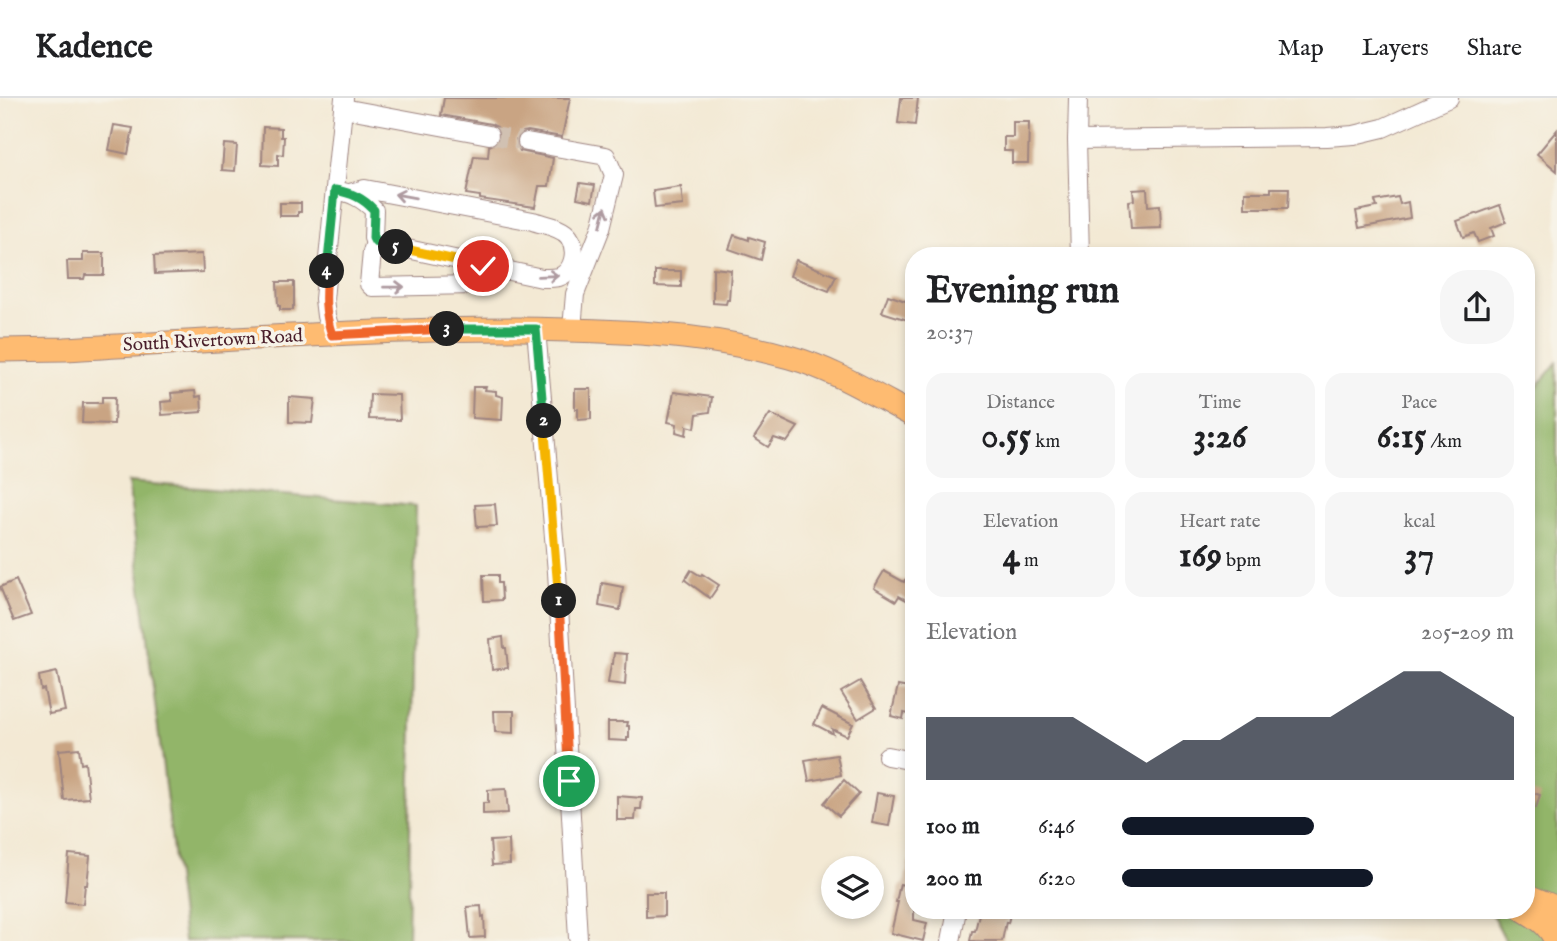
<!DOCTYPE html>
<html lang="en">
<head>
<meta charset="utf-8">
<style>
  :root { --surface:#fff; --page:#f6f6f6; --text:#202124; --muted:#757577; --line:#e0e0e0; --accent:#111827 }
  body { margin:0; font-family:"IM FELL English",serif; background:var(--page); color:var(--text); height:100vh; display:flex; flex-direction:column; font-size:26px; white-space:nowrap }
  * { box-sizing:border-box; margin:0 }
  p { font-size:23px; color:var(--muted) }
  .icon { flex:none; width:38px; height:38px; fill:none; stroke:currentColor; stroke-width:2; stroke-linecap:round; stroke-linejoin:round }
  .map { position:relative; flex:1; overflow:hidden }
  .side { position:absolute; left:905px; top:149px; width:630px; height:672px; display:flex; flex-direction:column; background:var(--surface); border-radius:28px; box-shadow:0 4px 10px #0003 }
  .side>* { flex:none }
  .tools { position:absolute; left:821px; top:758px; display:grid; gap:14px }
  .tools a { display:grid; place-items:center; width:63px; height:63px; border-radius:50%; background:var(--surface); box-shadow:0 4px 10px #0003; font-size:35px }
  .pin { position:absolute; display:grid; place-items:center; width:60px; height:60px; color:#fff; margin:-30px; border:4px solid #fff; border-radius:50%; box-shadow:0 2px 7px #0007 }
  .km { position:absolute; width:35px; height:35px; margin:-18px; border-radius:50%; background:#222; color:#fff; font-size:19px; line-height:35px; text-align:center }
  .round { display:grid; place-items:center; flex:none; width:74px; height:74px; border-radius:28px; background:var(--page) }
  .headline { display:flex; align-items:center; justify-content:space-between; height:119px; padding:0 21px }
  h1 { font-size:38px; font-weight:700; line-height:52px }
  .stats { display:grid; grid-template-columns:repeat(3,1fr); gap:10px; height:119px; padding:7px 21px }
  .stats div { display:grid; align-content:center; border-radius:18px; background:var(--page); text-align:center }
  .stats b { font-size:35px; font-weight:700 }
  .stats small { font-size:19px; font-weight:400 }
  .stats p { font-size:19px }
  .chart { height:196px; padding:14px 21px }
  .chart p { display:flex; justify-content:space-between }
  .chart svg { width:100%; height:126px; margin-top:7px; fill:var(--accent); opacity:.7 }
  ul { padding:0 21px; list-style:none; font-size:23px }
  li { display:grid; grid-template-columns:112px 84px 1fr; align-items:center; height:52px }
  li i { height:18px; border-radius:9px; background:var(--accent) }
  header { display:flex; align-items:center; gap:42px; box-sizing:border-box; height:98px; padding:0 35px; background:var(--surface); border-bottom:2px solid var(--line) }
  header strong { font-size:33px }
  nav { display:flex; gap:38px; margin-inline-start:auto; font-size:24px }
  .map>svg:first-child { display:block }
  .forest { fill:#92b569; stroke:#6e6a4a; stroke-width:2 }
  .building { fill:#c9a483 }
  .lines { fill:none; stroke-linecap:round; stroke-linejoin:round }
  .minor-tunnel { stroke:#d1c1b2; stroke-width:18; stroke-dasharray:18 9; stroke-linecap:butt }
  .minor-casing { stroke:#9e8480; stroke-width:20 }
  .major-casing { stroke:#9e8480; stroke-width:25 }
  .minor { stroke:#fff; stroke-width:18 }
  .major { stroke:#febb71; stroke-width:23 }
  .oneway { stroke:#ae9aa0 }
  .split-1-casing { stroke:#fff; stroke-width:14 }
  .split-2-casing { stroke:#fff; stroke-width:14 }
  .split-3-casing { stroke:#fff; stroke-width:14 }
  .split-4-casing { stroke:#fff; stroke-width:14 }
  .split-5-casing { stroke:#fff; stroke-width:14 }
  .split-6-casing { stroke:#fff; stroke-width:14 }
  .split-1 { stroke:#f0652b; stroke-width:9 }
  .split-2 { stroke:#f5b400; stroke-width:9 }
  .split-3 { stroke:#22a559; stroke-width:9 }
  .split-4 { stroke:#f0652b; stroke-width:9 }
  .split-5 { stroke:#22a559; stroke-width:9 }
  .split-6 { stroke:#f5b400; stroke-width:9 }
  .labels { text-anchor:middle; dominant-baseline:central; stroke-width:7; stroke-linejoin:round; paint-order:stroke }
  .street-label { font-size:19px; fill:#4a1f2b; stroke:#f7f3e8 }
</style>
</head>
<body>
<header>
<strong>Kadence</strong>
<nav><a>Map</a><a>Layers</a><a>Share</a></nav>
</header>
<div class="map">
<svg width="1557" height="843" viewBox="0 0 1557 843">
  <rect width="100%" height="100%" fill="#f7f3e8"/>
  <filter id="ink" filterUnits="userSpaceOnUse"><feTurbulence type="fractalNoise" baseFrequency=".0143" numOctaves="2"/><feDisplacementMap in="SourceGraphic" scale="14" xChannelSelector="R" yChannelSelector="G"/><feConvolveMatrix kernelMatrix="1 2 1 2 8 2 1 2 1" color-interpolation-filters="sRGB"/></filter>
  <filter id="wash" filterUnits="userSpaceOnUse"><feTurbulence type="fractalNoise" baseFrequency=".00686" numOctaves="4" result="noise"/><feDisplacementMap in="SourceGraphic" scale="28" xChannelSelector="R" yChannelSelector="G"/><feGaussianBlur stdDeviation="1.57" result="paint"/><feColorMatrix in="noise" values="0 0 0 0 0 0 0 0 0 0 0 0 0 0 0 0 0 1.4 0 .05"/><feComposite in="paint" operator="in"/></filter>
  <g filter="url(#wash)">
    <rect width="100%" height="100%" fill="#f3e9d4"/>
    <g class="forest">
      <path d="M1557,264v579h-51l-16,-31h36v-510z"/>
      <path d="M128,384l288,24 -8,435h-224z"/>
    </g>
    <g id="blocks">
      <g class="building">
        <path d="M444,0h126l-8,39 -34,-6 -5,1 -7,7 1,7 3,5 33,7 -4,28h-10l-4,21 -55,-8v-3l-14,-2 8,-38 14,1 1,-11 9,-4 2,-10 -3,-5 -6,-3 -50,-9z"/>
        <path d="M901,0h17l-3,27 -17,-2z"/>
        <path d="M1013,24h16l-1,41h-16v-12h-8v-14h9z"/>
        <path d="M114,27l19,3 -5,26 -19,-4z"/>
        <path d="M263,29l18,1v9h3l-1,18 -5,-1v12l-16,-1z"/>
        <path d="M1557,32v41l-20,-17z"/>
        <path d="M224,46l13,1 -2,26 -13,-1z"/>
        <path d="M580,85l15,2 -3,16 -15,-3z"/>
        <path d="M681,89l2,18 -28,3 -2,-17z"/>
        <path d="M1271,90h18l-1,20h-43v-16h26z"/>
        <path d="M1147,91l1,17 12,-1 1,23 -30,1 -2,-28 5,-1 -1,-10z"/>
        <path d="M1398,99l2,7 8,-2 2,16 -51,10 -3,-17 21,-4 -2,-6z"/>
        <path d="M280,105h21v9h-3v4h-18z"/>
        <path d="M1500,107l6,17 -15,6 3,8 -16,6 -4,-9 -11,4 -6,-16z"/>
        <path d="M734,137l15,5v-3l16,5 -4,18 -32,-11z"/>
        <path d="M83,155h21v22h-19l-1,4h-16l-1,-18h16z"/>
        <path d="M202,156l1,18 -48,2 -1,-18z"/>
        <path d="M796,162l40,16 -7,15 -39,-15z"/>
        <path d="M713,170l18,2 -2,30h-2l-1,4 -13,-1z"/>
        <path d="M655,173h26v16l-26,-1z"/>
        <path d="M277,184h17v24h-1v4h-13v-4h-2z"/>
        <path d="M888,197l26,9v18l-32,-10z"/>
        <path d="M473,289h13l-1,3 11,1v4l7,2 -1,23 -30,-2z"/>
        <path d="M575,291h16v30l-13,1v-11h-3z"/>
        <path d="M195,293l1,6 5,-1 1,16 -40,3 -1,-13 11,-1 -1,-8z"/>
        <path d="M674,294l38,5 -2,15 -13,2 -2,14 -8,-2 -1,9 -10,-3 1,-8 -9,-2z"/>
        <path d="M370,296l29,1 1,25 -31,-1z"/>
        <path d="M102,299h13l-1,27 -32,-1 1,-20h19z"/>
        <path d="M289,299l26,2 -3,24 -23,-1z"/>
        <path d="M770,316l28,13 -11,15 -13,-4 -6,9 -14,-9z"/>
        <path d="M495,406l2,22 -20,1 -2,-22z"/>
        <path d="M691,472l10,6 1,-2 17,11 -9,13 -25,-18z"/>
        <path d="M884,473l20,11 1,-2 9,5v19l-15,-8 -3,5 -22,-13z"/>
        <path d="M483,477h15v8h3l1,17 -18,1z"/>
        <path d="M16,482l15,35 -17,6 -14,-34z"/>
        <path d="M602,485l21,4 -3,23 -21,-4z"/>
        <path d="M503,539l1,11h2l2,20 -16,2 -2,-31z"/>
        <path d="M614,555l13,1 -2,31 -17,-2 3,-19h2z"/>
        <path d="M57,574l8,39 -16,3 -5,-25 -3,1 -2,-14z"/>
        <path d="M860,583l16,27 -18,11 -17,-27z"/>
        <path d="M898,588l16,3v26l-10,-2 -1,6 -12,-3z"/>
        <path d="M822,610l31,16 -6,12 -15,-7 1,5 -19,-10z"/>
        <path d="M494,613h20v22l-19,-1z"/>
        <path d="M608,624h20l-1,4h2v12h-2v3l-19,-1z"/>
        <path d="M79,650l2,16 4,-1 4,35 -25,2 -5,-50z"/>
        <path d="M837,657l4,20 -32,6 -4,-21z"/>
        <path d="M844,682l15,14 -20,22 -15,-13z"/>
        <path d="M506,691l2,24 -25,1v-11h5v-13z"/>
        <path d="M1526,693l14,4 -4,13 -10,-3z"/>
        <path d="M877,695l17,3 -5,30 -17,-3z"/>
        <path d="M617,698l25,2 -1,11h-5l-1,11h-18z"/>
        <path d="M509,742l1,24 -18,1 -2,-24z"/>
        <path d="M69,756l21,2 -3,29h-2l-2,19 -18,-2z"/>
        <path d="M909,763h5v59l13,3 -4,18 -32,-8 7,-31h-2l4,-18 4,1z"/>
        <path d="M646,795h18v23l-18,1z"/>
        <path d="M481,808l1,11 2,-1 1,21 -15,1 -3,-31z"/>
        <path d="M980,812h31l-3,13 -2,-1 -4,19h-32l2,-10h3z"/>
      </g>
    </g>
  </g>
  <g filter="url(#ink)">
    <use href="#blocks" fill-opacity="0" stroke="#9e8480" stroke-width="2"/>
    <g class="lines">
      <path class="minor-tunnel" d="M489,37l38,7"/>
      <g class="minor-casing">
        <g id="minor">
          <path d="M1078,0l-1,42 3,116"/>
          <path d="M343,10l146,27"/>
          <path d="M1077,42l250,-3 27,-2 29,-7 66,-30"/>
          <path d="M527,44l79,14 8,19 -13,53 -26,66 -3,35"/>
          <path d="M335,92c17,3 27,8 39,20l-1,28 2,4 167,36c5,0 13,0 17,-1 15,-6 19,-27 10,-40 -7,-10 -25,-12 -36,-16l-168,-32 -15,4"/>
          <path d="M375,144l-3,10 -3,32 3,3 102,-2 9,-19"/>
          <path d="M536,231l21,243 21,366"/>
          <path d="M332,237l-6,-19 -2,-17 20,-201"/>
          <path d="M887,658l27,5"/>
          <path d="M951,843l6,-31"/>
        </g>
      </g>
      <g class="major-casing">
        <g id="major">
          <path d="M0,252l65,-1c150,-8 300,-20 451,-20 91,1 184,3 273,28 44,12 84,37 125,59"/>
          <path d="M1526,799h4l27,11"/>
          <path d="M1524,812c15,9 25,15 32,31"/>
        </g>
      </g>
      <use href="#minor" class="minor"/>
      <use href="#major" class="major"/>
    </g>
    <defs><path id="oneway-shaft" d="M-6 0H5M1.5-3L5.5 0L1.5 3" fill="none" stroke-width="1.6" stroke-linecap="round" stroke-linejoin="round" transform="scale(1.75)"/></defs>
    <g class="oneway">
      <use href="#oneway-shaft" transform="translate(405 98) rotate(-170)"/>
      <use href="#oneway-shaft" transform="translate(603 119) rotate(-76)"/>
      <use href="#oneway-shaft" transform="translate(548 178) rotate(-2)"/>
      <use href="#oneway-shaft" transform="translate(394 189) rotate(-1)"/>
    </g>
  </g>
  <g class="lines" filter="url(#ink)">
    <g class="split-1-casing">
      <path id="split-1" d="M559,503l10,180"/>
    </g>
    <g class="split-2-casing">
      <path id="split-2" d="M544,323l15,180"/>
    </g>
    <g class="split-3-casing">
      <path id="split-3" d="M447,231h89l8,92"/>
    </g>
    <g class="split-4-casing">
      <path id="split-4" d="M327,173c-2,25 -3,40 5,64l115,-6"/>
    </g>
    <g class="split-5-casing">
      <path id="split-5" d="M327,173l8,-81c17,3 28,8 39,20l-1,28 2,4 21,5"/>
    </g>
    <g class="split-6-casing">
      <path id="split-6" d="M396,149l87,19"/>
    </g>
    <use href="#split-1" class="split-1"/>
    <use href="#split-2" class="split-2"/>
    <use href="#split-3" class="split-3"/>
    <use href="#split-4" class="split-4"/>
    <use href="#split-5" class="split-5"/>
    <use href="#split-6" class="split-6"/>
  </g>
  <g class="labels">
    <g class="street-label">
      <text transform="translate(213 243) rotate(-3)">South Rivertown Road</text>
    </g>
  </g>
</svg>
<div class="tools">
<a><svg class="icon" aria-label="layers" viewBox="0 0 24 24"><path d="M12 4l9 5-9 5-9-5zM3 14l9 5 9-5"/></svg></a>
</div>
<div class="pin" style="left:569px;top:683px;background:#1e9e55"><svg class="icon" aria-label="arrive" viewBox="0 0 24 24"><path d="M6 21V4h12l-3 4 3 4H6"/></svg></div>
<div class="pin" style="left:483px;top:168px;background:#d93025"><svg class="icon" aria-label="check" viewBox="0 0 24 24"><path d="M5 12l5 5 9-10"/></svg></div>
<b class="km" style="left:559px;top:503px">1</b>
<b class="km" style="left:544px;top:323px">2</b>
<b class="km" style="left:447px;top:231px">3</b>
<b class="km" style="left:327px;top:173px">4</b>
<b class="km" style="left:396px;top:149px">5</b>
<section class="side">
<div class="headline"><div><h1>Evening run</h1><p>20:37</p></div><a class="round"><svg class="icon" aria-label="share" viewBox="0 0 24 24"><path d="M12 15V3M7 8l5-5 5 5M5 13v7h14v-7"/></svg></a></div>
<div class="stats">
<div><p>Distance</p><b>0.55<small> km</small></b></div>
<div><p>Time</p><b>3:26</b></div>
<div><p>Pace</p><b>6:15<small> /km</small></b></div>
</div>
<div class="stats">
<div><p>Elevation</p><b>4<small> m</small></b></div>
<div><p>Heart rate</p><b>169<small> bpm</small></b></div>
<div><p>kcal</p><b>37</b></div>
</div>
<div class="chart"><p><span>Elevation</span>205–209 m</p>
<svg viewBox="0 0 160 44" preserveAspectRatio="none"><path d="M0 44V22L10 22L20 22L30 22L40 22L50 30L60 38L70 30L80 30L90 22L100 22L110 22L120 14L130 6L140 6L150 14L160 22V44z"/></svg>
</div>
<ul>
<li><b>100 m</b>6:46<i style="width:49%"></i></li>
<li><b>200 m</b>6:20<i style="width:64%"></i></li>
</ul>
</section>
</div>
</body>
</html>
